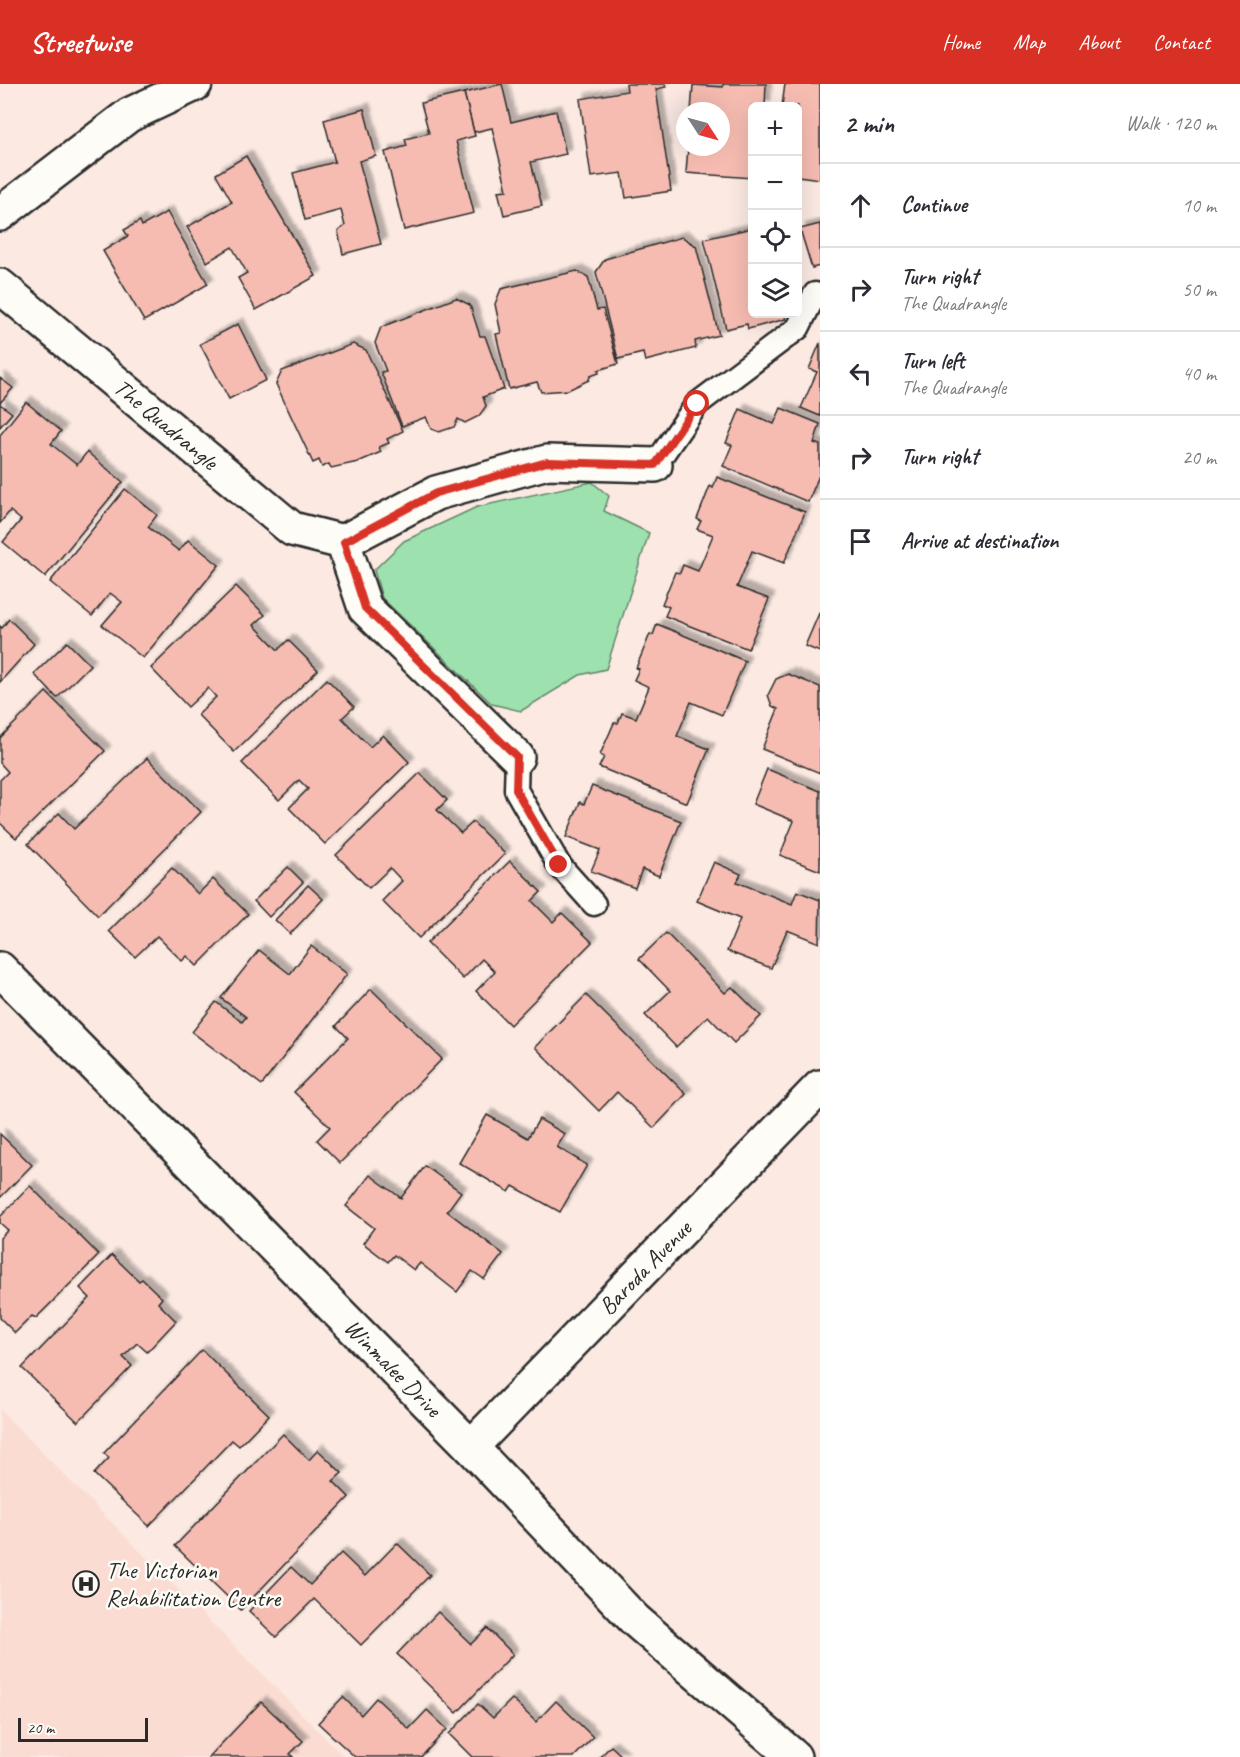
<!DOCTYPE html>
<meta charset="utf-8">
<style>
body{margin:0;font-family:Caveat,sans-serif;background:#f7f7f7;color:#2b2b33}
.controls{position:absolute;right:18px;top:18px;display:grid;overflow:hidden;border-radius:9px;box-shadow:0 6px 24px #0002}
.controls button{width:54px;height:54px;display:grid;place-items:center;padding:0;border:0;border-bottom:2px solid #e1e1e2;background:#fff;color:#2b2b33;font:30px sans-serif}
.compass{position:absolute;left:676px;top:18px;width:54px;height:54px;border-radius:50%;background:#fff;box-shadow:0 6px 24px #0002;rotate:126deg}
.scale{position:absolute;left:18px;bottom:15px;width:130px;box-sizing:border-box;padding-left:6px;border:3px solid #2b2b2b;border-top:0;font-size:16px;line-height:21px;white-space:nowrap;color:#2b2b2b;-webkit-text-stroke:4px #fdfcf7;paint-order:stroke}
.stop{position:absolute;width:18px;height:18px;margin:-14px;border:4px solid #d93025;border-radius:50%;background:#fff}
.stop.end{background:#d93025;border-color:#fff;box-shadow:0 2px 6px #0008}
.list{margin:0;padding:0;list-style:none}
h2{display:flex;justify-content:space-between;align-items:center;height:78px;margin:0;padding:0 24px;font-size:26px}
h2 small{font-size:20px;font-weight:400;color:#7c7c81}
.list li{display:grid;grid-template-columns:39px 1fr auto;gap:18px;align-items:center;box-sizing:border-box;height:84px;padding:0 24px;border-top:2px solid #e1e1e2}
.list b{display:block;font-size:22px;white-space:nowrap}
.list p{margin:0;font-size:20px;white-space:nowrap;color:#7c7c81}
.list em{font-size:20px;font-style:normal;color:#7c7c81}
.icon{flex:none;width:33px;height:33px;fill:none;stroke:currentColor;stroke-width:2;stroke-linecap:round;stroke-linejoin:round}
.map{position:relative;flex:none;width:820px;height:1673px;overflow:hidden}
header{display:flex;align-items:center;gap:36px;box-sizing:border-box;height:84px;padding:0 30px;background:#d93025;color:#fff}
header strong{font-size:28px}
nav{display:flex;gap:33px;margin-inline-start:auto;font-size:21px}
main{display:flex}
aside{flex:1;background:#fff}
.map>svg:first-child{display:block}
.built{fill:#fadcd3}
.green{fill:#9de2ae;stroke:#64866c;stroke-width:1.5}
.building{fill:#f6bcb1;stroke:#2b2b2b;stroke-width:1.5;filter:url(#shadow)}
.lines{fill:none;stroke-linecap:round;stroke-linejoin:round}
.lane-casing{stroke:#2b2b2b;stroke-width:27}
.street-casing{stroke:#2b2b2b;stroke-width:38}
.lane{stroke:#fdfcf7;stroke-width:22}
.street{stroke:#fdfcf7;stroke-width:33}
.route{stroke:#d93025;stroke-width:8}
.labels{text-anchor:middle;stroke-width:5;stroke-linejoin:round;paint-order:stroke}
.street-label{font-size:24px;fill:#2b2b2b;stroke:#fdfcf7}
.poi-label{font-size:24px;fill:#2b2b2b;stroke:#fdfcf7;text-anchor:start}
</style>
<header>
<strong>Streetwise</strong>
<nav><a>Home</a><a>Map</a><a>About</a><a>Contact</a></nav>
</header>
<main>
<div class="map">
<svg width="820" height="1673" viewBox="0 0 820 1673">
<defs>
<filter id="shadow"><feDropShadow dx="5.5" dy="-5.5" stdDeviation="1.5" flood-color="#0004"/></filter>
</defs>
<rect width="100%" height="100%" fill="#fbe9e2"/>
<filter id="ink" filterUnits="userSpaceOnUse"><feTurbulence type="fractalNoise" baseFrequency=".0167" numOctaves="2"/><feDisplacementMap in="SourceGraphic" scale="12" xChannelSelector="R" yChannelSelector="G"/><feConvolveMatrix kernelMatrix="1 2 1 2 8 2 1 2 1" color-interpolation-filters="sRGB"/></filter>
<g filter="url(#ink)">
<path class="built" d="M0,1326L344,1673H0Z"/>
<path class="green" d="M592,398L609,412L604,427L649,449L606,585L580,591L521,627L492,620L382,514L374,486L404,457L477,423Z"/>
<g class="building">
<path d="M502,0L511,38L556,27L566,70L531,78L542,122L504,131L498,107L507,106L492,44L474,48L464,9Z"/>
<path d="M626,0H665L666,3L656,5L671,107L626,114L622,89L591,93L580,15L627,7Z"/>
<path d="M723,0H766L765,22H752V94L686,89L688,63H721V27H691L693,1L723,3Z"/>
<path d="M785,0H820V95L798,92V22H782Z"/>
<path d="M464,9L475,52L456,57L474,129L404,146L385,68L407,62L405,55L429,49L421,19Z"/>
<path d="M364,25L376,72L359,77L381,160L343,170L338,147L345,142L341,126L305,136L293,89L335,78L324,36Z"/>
<path d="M246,72L316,192L256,226L238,194L247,189L232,163L207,178L187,143L232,118L216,90Z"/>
<path d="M167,128L208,200L144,237L103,167L128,152L124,146L140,137L142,142Z"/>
<path d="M820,140V182L812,184L800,145Z"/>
<path d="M752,144V230H784L786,235L748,245L747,240L726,245L704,155Z"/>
<path d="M682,153L696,162L719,251L695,257L696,264L645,277L643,269L618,275L596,188L605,175Z"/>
<path d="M577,187L588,193L597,226L603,225L618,280L598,286L599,289L590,292L589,296L568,306L541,308L537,298L509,305L496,250L501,249L495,220L501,205Z"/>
<path d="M456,214L470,221L480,252H485L504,305L483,313L486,322L479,332L465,339L458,335L454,343L439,348L431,345L426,333L402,342L381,288L386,287L375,259L381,243Z"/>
<path d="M238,240L266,296L229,315L200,260Z"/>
<path d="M820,259V332L801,324L817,288L809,285Z"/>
<path d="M353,260L366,266L403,347L387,355L389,359L379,363L381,368L358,378L331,384L329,380L322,383L319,376L313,379L276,300L282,287Z"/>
<path d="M0,294L13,304L0,319Z"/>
<path d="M26,318L61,347L51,360L77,381L87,368L123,398L45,493L3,458L21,436L10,427L0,439V351Z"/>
<path d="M0,320L12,329L0,343Z"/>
<path d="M781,324L820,340L814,359L820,361V389L808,418L723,382L732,361L726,359L740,325L774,340Z"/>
<path d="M717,393L805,428L784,479L752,467L737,503L769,515L748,565L665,532L669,523L662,520L675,488L680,489L683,481L698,487L713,451L697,445L701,437L697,435L710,402L713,404Z"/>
<path d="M125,405L157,431L148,443L179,467L188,456L219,481L143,574L102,541L122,518L110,509L92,532L50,498Z"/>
<path d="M236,502L265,531L254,541L278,566L288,556L318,586L234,668L198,631L216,613L208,604L188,623L151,584Z"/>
<path d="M820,527V568L805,562Z"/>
<path d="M9,535L34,560L0,598V542L2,544Z"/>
<path d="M657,540L745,577L722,631L691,618L677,652L709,665L687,719L599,683L604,673L600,671L614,639H618L622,629L636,634L649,603L634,596L639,585L636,584L650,550L653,551Z"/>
<path d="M67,558L90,581L57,614L34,590Z"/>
<path d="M788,590L820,603V689L762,665L778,625L772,622L768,611L776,595Z"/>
<path d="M327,595L354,623L342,634L370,663L383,651L409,678L325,760L289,724L308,705L299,696L279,716L242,679Z"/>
<path d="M46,608L105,667L16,754L0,739V696L8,688L0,679V654Z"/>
<path d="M147,674L201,728L98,832L28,760L59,729L74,745Z"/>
<path d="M767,685L820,707V787L780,771L794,737L753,720Z"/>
<path d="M420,689L447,716L437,726L461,749L473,738L505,770L419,854L382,817L402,797L390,784L369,804L336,771Z"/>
<path d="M592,702L681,737L659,792L642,785L635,804L591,787L600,766L566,753L580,718L584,720Z"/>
<path d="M510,777L541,808L532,817L553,838L562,829L592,858L510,941L476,907L495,888L482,875L463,895L427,859Z"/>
<path d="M714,778L741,790L737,798L792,820L797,807L820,816L819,859L787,846L771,884L727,867L740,835L697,817Z"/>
<path d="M288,783L303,798L269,833L254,817Z"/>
<path d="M172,784L198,810L213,795L248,830L197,882L187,872L182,877L157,852L135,873L109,847Z"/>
<path d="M308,801L323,815L290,850L275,836Z"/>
<path d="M666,849L725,909L732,903L761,932L734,959L708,932L676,963L645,931L670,907L639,875Z"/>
<path d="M311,862L347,890L262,1001L192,948L216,918L242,938L246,933L221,914L259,866L290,890Z"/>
<path d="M371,905L442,975L340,1079L317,1056L330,1043L294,1008L348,954L336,942Z"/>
<path d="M586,911L686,1010L654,1044L617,1008L599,1027L535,963Z"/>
<path d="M487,1031L528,1054L539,1035L565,1050L557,1063L587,1081L560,1128L513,1102L509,1108L459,1079Z"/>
<path d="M0,1050L32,1081L0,1114Z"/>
<path d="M425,1082L461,1108L447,1127L503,1170L484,1195L472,1187L457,1208L420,1179L414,1186L394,1171L388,1178L363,1159L374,1144L346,1122L370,1091L401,1114Z"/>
<path d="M30,1102L99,1171L36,1234L32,1232L15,1249L0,1234V1154L8,1146L0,1139V1133Z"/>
<path d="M112,1171L139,1197L142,1195L162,1214L158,1219L176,1237L147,1268L137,1259L123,1273L132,1282L78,1338L22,1284L90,1214L80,1204Z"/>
<path d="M202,1266L269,1331L239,1362L232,1356L149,1442L94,1390L109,1374L104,1369Z"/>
<path d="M283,1350L309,1376L318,1366L342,1389L333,1397L349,1413L241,1526L175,1462Z"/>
<path d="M397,1459L430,1491L361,1561L314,1515L276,1553L249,1527L291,1483L310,1501L341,1469L365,1492Z"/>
<path d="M438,1528L471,1560L487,1544L513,1570L457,1629L397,1570Z"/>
<path d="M343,1613L361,1631L376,1614L409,1645L427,1626L447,1645L421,1673H355L318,1639Z"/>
<path d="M512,1615L536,1638L556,1617L593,1653L574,1673H472L449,1650L478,1620L493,1634Z"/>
<path d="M261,1618L303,1657L290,1670L293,1673H209Z"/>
<path d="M611,1662L623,1673H600Z"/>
</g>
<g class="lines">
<g class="lane-casing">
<g id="lane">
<path d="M655,381L697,320L798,244L815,210"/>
<path d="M517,673L516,706L559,781L594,820"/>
</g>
</g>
<g class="street-casing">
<g id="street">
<path d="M0,130L129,31L195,0"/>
<path id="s1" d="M0,202L292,445L343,458L365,524L517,673"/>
<path d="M343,458L436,409L547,378L655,381"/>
<path id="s2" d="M0,885L471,1363L635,1536L794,1673"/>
<path id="s3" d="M471,1363L820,1003"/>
</g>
</g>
<use href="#lane" class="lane"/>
<use href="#street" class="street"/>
</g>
</g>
<g class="lines" filter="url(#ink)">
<path class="route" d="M559,781L516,706L517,673L365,524L344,458L436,409L547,378L655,381L697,320"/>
</g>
<defs>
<g id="hospital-ring" transform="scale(1.35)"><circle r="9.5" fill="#fdfcf7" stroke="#2b2b2b" stroke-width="1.5"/><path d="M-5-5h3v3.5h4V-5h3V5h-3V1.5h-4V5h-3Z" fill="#2b2b2b"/></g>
</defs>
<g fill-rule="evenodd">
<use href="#hospital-ring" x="86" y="1500"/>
</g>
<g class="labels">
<g class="street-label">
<text dy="8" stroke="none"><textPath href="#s1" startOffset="216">The Quadrangle</textPath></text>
<text dy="8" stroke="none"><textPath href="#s3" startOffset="250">Baroda Avenue</textPath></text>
<text dy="8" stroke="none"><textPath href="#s2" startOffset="560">Winmalee Drive</textPath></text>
</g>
<g class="poi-label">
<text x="106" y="1494">The Victorian<tspan x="106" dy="28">Rehabilitation Centre</tspan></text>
</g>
</g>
</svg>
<div class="controls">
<button>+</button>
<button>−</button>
<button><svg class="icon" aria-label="locate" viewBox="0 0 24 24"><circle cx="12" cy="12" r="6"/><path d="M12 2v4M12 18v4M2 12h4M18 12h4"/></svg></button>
<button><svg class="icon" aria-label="layers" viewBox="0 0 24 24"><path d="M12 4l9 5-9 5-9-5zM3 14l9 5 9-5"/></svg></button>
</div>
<svg class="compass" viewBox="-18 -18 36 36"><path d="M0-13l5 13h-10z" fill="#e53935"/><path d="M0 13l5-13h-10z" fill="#7c7c81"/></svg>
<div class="scale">20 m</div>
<div class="stop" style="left:697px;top:320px"></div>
<div class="stop end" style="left:559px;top:781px"></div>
</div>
<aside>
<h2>2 min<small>Walk · 120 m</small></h2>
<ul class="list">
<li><svg class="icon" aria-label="ahead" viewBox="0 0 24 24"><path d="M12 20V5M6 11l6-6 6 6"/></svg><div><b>Continue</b></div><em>10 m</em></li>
<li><svg class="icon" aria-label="right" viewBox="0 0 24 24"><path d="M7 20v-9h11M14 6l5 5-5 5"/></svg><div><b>Turn right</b><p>The Quadrangle</p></div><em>50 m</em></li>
<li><svg class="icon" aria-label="left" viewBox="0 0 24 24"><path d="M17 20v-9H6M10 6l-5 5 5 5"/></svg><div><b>Turn left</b><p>The Quadrangle</p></div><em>40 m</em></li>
<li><svg class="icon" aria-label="right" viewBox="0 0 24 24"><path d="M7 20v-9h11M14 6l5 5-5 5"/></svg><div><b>Turn right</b></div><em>20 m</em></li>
<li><svg class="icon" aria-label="arrive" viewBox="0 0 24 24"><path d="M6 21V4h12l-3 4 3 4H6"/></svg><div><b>Arrive at destination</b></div></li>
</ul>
</aside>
</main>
